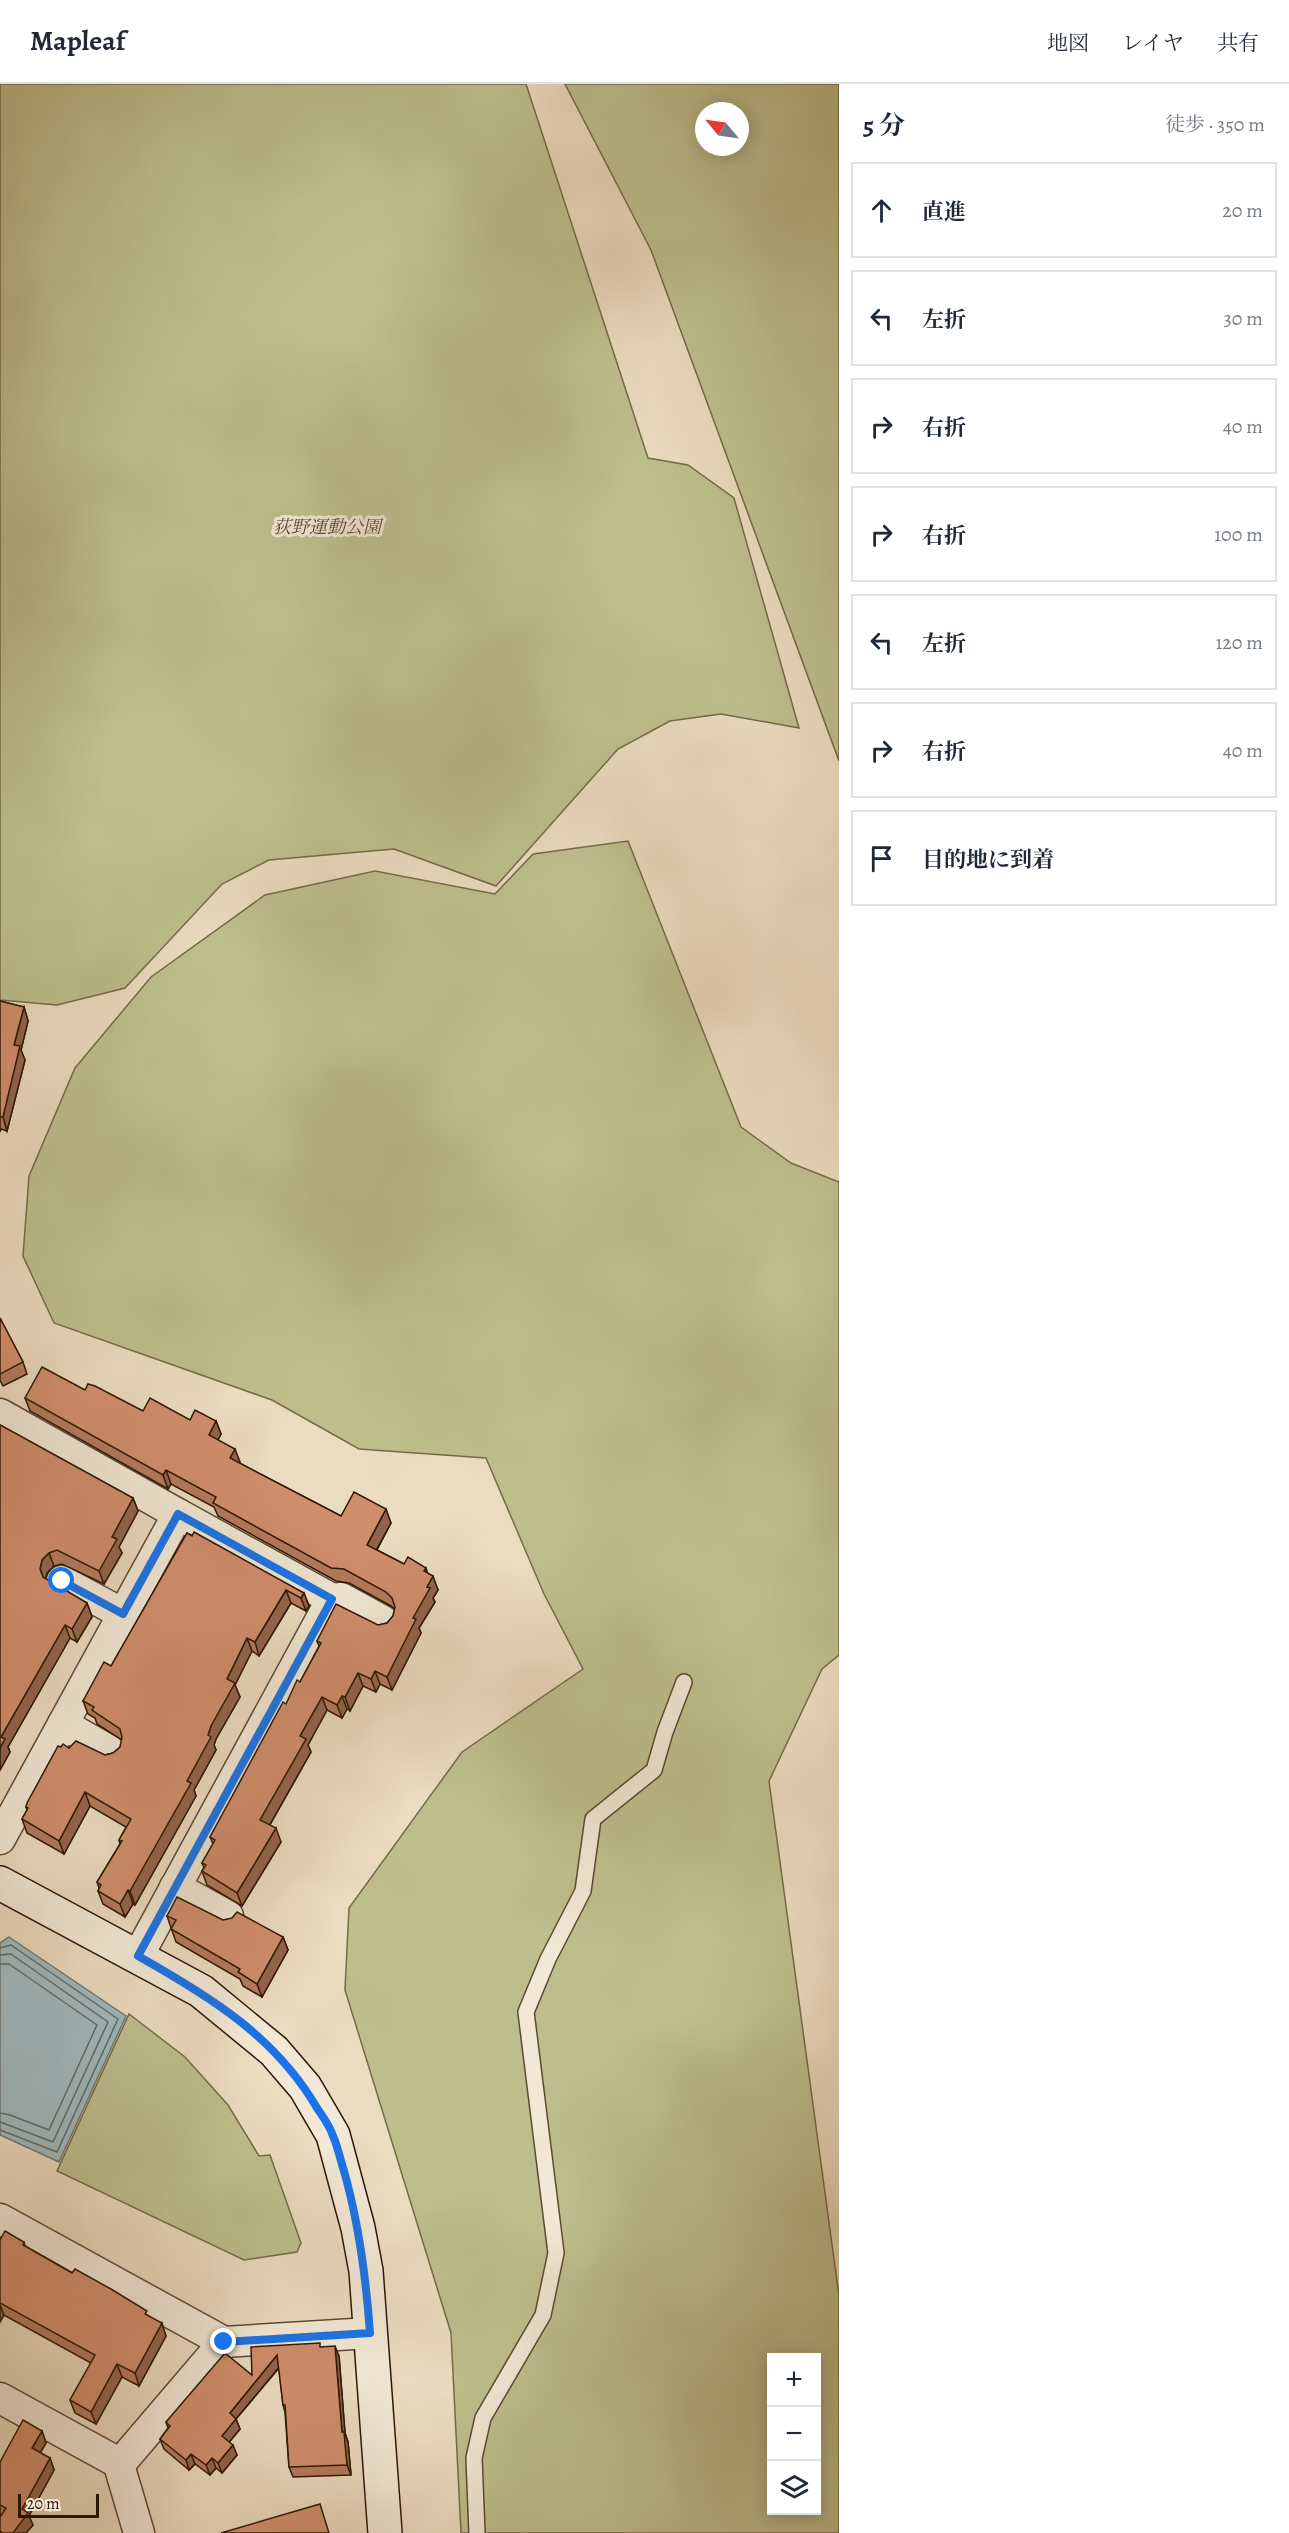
<!DOCTYPE html>
<html lang="ja">
<meta charset="utf-8">
<style>
body{margin:0;font-family:Alegreya,"Noto Serif JP",serif;background:#f2f2f3;color:#1f2937}
.controls{position:absolute;right:18px;bottom:18px;display:grid;overflow:hidden;border-radius:0px;box-shadow:0 3px 15px #0003}
.controls button{width:54px;height:54px;display:grid;place-items:center;padding:0;border:0;border-bottom:2px solid #e0e1e3;background:#fff;color:#1f2937;font:30px sans-serif}
.compass{position:absolute;left:695px;top:18px;width:54px;height:54px;border-radius:50%;background:#fff;box-shadow:0 3px 15px #0003;rotate:299deg}
.scale{position:absolute;left:18px;bottom:15px;width:81px;box-sizing:border-box;padding-left:6px;border:3px solid #2c1705;border-top:0;font-size:16px;line-height:21px;white-space:nowrap;color:#2c1705;-webkit-text-stroke:4px #f2e8d5;paint-order:stroke}
.stop{position:absolute;width:18px;height:18px;margin:-14px;border:4px solid #1a73e8;border-radius:50%;background:#fff}
.stop.end{background:#1a73e8;border-color:#fff;box-shadow:0 2px 6px #0008}
.list{margin:0;padding:0;list-style:none}
h2{display:flex;justify-content:space-between;align-items:center;height:78px;margin:0;padding:0 24px;font-size:26px}
h2 small{font-size:20px;font-weight:400;color:#747a83}
.list li{display:grid;grid-template-columns:39px 1fr auto;gap:18px;align-items:center;box-sizing:border-box;height:96px;margin:0 12px 12px;padding:0 12px;border:2px solid #e0e1e3;border-radius:0px}
.list b{display:block;font-size:22px;white-space:nowrap}
.list em{font-size:20px;font-style:normal;color:#747a83}
.icon{flex:none;width:33px;height:33px;fill:none;stroke:currentColor;stroke-width:2;stroke-linecap:round;stroke-linejoin:round}
.map{position:relative;flex:none;width:839px;height:2449px;overflow:hidden}
header{display:flex;align-items:center;gap:36px;box-sizing:border-box;height:84px;padding:0 30px;background:#fff;border-bottom:2px solid #e0e1e3}
header strong{font-size:28px}
nav{display:flex;gap:33px;margin-inline-start:auto;font-size:21px}
main{display:flex}
aside{flex:1;background:#fff}
.map>svg:first-child{display:block}
.green{fill:#bebe8d;stroke:#756a49;stroke-width:1.5;fill-rule:evenodd}
.water{fill:#9eb8bd;stroke:#707873;stroke-width:1.5}
.lines{fill:none;stroke-linecap:round;stroke-linejoin:round}
.shore{stroke:#656861;stroke-width:1.5}
.lane-casing{stroke:#5c4834;stroke-width:18}
.street-casing{stroke:#5c4834;stroke-width:33}
.secondary-casing{stroke:#2c1705;stroke-width:36}
.lane{stroke:#f2e8d5;stroke-width:15}
.street{stroke:#f2e8d5;stroke-width:30}
.secondary{stroke:#f2e8d5;stroke-width:33}
.wall{fill:#b3795c;stroke:#2c1705;stroke-width:1.5}
.shaded-wall{fill:#92634b;stroke:#2c1705;stroke-width:1.5}
.building{fill:#d08d6b;stroke:#2c1705;stroke-width:1.5}
.route{stroke:#1a73e8;stroke-width:8}
.labels{text-anchor:middle;stroke-width:6;stroke-linejoin:round;paint-order:stroke}
.park-label{font-size:18px;font-style:italic;fill:#58492e;stroke:#f2e8d5}
</style>
<header>
<strong>Mapleaf</strong>
<nav><a>地図</a><a>レイヤ</a><a>共有</a></nav>
</header>
<main>
<div class="map">
<svg width="839" height="2449" viewBox="0 0 839 2449">
<rect width="100%" height="100%" fill="#ebdbbf"/>
<filter id="stains"><feTurbulence type="fractalNoise" baseFrequency=".00333" numOctaves="4"/><feColorMatrix values="0 0 0 0 .2 0 0 0 0 .09 0 0 0 0 .02 0 0 0 .5 -.17"/></filter>
<radialGradient id="worn" r=".72"><stop offset=".6" stop-color="#630" stop-opacity="0"/><stop offset="1" stop-color="#630" stop-opacity=".3"/></radialGradient>
<g class="green">
<path d="M0,0H526L648,374L688,381L734,414L799,644L721,630L670,637L618,665L496,802L394,765L269,776L222,800L125,904L57,921L0,916Z"/>
<path d="M565,0H839V677L651,166ZM704,27H740V63H704Z"/>
<path d="M628,757L741,1043L791,1079L839,1098V1571L822,1585L769,1697L839,2212V2449H461L451,2249L345,1906L349,1824L462,1668L583,1585L544,1510L486,1374L359,1365L272,1316L54,1239L23,1172L29,1092L75,984L151,893L265,811L375,787L495,810L533,770ZM772,2274H816V2426H772Z"/>
<path d="M129,1930L185,1973L228,2021L259,2072L270,2071L301,2159L297,2168L244,2176L57,2087Z"/>
</g>
<path class="water" d="M9,1853L126,1932L59,2078L0,2051V1859Z"/>
<g class="lines">
<g class="shore">
<path d="M0,1864L11,1861L118,1935L57,2068L0,2046"/>
<path d="M0,1871L11,1870L108,1938L53,2058L0,2038"/>
<path d="M0,1880H9L97,1941L49,2046L10,2031L0,2029"/>
</g>
<g class="lane-casing">
<path id="lane" d="M477,2449L474,2374L483,2334L543,2231L556,2169L526,1928L548,1875L583,1807L593,1735L654,1686L665,1648L684,1598"/>
</g>
<g class="street-casing">
<g id="street">
<path d="M0,1330L178,1430L0,1755"/>
<path d="M62,1497L123,1530"/>
<path d="M332,1515L341,1514L383,1537"/>
<path d="M63,1640L110,1667"/>
<path d="M175,1803L228,1832"/>
<path d="M138,1872L332,1515L178,1430"/>
<path d="M0,2135L224,2258L370,2249"/>
<path d="M0,2314L115,2377L119,2381L139,2449"/>
<path d="M119,2381L224,2258"/>
</g>
</g>
<g class="secondary-casing">
<path id="secondary" d="M0,1799L201,1907L274,1967L305,2003L333,2051L358,2144L366,2187L385,2449"/>
</g>
<use href="#lane" class="lane"/>
<use href="#street" class="street"/>
<use href="#secondary" class="secondary"/>
</g>
<g class="wall">
<path d="M0,917L24,923L28,937L21,966L25,976L7,1047L1,1045L0,1048Z"/>
<path d="M0,1234L23,1278L27,1290L3,1302L0,1296Z"/>
<path d="M85,1306L143,1327L190,1336L216,1337L221,1350L218,1356L240,1378L239,1379L341,1432L391,1439L377,1466L404,1480L427,1489L438,1506L433,1514L435,1518L419,1544L421,1549L392,1606L380,1600L376,1608L363,1602L350,1627L347,1625L342,1634L327,1626L308,1661L311,1668L270,1741L281,1758L242,1822L207,1801L202,1787L204,1784L202,1779L213,1760L210,1753L286,1620L300,1598L319,1562L317,1557L387,1539L393,1532L395,1525L391,1522L349,1499L336,1497L218,1432L214,1423L171,1400L168,1405L30,1327L25,1314Z"/>
<path d="M0,1341L133,1414L138,1427L119,1463L122,1469L104,1500L62,1480L54,1482L47,1489L46,1495L87,1519L92,1533L77,1558L70,1554L8,1663L10,1668L0,1686Z"/>
<path d="M187,1449L304,1509L309,1522L306,1527L291,1519L259,1572L252,1567L235,1601L240,1613L216,1655L214,1661L216,1666L194,1706L196,1712L135,1821L133,1820L125,1833L103,1820L98,1807L99,1804L97,1798L120,1760L119,1756L126,1743L90,1722L64,1770L27,1749L22,1735L27,1726L26,1723L61,1663L69,1664L105,1671L113,1669L120,1663L122,1656L97,1640L95,1634L88,1630L83,1617L111,1582Z"/>
<path d="M167,1832L223,1836L283,1853L288,1866L262,1913L243,1902L240,1895L176,1858Z"/>
<path d="M0,2156L24,2158L25,2162L149,2232L166,2252L139,2302L122,2293L96,2340L75,2329L70,2316L91,2279L4,2231L0,2238Z"/>
<path d="M321,2263L339,2272L345,2349L348,2358L351,2391L293,2393L289,2383L285,2328L283,2321L279,2284L236,2335L240,2345L229,2358L237,2371L222,2389L216,2384L210,2391L195,2380L189,2386L164,2365L160,2355L168,2344L166,2338L252,2291Z"/>
<path d="M42,2347L46,2359L40,2369L50,2374L54,2386L29,2432L33,2441L26,2449H0V2433L1,2431L0,2430V2378Z"/>
</g>
<g class="shaded-wall">
<path d="M24,923L28,937L21,966L25,976L7,1047L3,1033L14,961Z"/>
<path d="M216,1337L221,1350L214,1364L209,1351Z"/>
<path d="M235,1365L240,1378L234,1387L230,1374Z"/>
<path d="M166,1386L171,1400L168,1405L163,1391Z"/>
<path d="M133,1414L138,1427L119,1463L122,1469L104,1500L99,1487L112,1453Z"/>
<path d="M386,1425L391,1439L372,1474L367,1461Z"/>
<path d="M49,1469L54,1482L47,1489L45,1498L40,1485L42,1476Z"/>
<path d="M426,1484L430,1497L433,1492L438,1506L433,1514L435,1518L419,1544L421,1549L392,1606L387,1593L413,1534L424,1487Z"/>
<path d="M286,1506L291,1519L259,1572L255,1558Z"/>
<path d="M304,1509L309,1522L306,1527L301,1514Z"/>
<path d="M87,1519L92,1533L77,1558L72,1545Z"/>
<path d="M65,1541L70,1554L8,1663L10,1668L0,1686V1664L1,1653Z"/>
<path d="M247,1554L252,1567L235,1601L240,1613L216,1655L214,1661L216,1666L194,1706L196,1712L135,1821L130,1807L187,1697L208,1651L227,1595Z"/>
<path d="M375,1587L380,1600L376,1608L371,1595Z"/>
<path d="M358,1589L363,1602L350,1627L345,1613Z"/>
<path d="M342,1612L347,1625L342,1634L337,1621Z"/>
<path d="M322,1613L327,1626L308,1661L311,1668L265,1749L260,1736L300,1652Z"/>
<path d="M85,1708L90,1722L64,1770L59,1757Z"/>
<path d="M276,1744L281,1758L242,1822L237,1809Z"/>
<path d="M128,1806L133,1820L125,1833L120,1820Z"/>
<path d="M283,1853L288,1866L262,1913L257,1900Z"/>
<path d="M0,2221L4,2231L0,2238Z"/>
<path d="M162,2239L166,2252L139,2302L135,2289Z"/>
<path d="M335,2262L339,2272L345,2349L348,2358L351,2391L347,2381L342,2348Z"/>
<path d="M277,2271L281,2281L236,2335L240,2345L226,2362L222,2352L230,2329Z"/>
<path d="M117,2280L122,2293L96,2340L91,2328Z"/>
<path d="M42,2347L46,2359L36,2376L32,2364Z"/>
<path d="M233,2361L237,2371L222,2389L218,2379Z"/>
<path d="M191,2370L195,2380L189,2386L186,2376Z"/>
<path d="M50,2374L54,2386L29,2432L33,2441L26,2449H13L22,2425Z"/>
<path d="M212,2374L216,2384L210,2391L206,2381Z"/>
</g>
<g class="building">
<path d="M0,917L24,923L14,961L20,962L3,1033H0Z"/>
<path d="M0,1234L23,1278L0,1290Z"/>
<path d="M42,1283L85,1306L88,1300L95,1302L143,1327L150,1314L190,1336L195,1326L216,1337L209,1351L235,1365L230,1374L341,1432L354,1408L386,1425L367,1461L404,1480L408,1473L426,1484L424,1487L433,1492L427,1503L430,1504L413,1534L416,1535L387,1593L375,1587L371,1595L358,1589L345,1613L342,1612L337,1621L322,1613L300,1652L306,1655L260,1736L276,1744L237,1809L202,1787L206,1781L202,1779L215,1756L210,1753L283,1618L286,1620L297,1596L300,1598L321,1559L317,1557L336,1520L378,1541L387,1539L393,1532L395,1523L392,1514L386,1508L344,1485L331,1484L213,1419L216,1413L166,1386L163,1391L25,1314Z"/>
<path d="M0,1341L133,1414L112,1453L117,1455L99,1487L57,1466L49,1469L42,1476L40,1485L43,1493L87,1519L72,1545L65,1541L1,1653L5,1655L0,1664Z"/>
<path d="M194,1448L304,1509L301,1514L286,1506L255,1558L247,1554L227,1595L235,1599L211,1642L208,1651L211,1653L187,1697L191,1699L130,1807L128,1806L120,1820L98,1807L101,1801L97,1798L122,1757L119,1756L131,1735L85,1708L59,1757L22,1735L28,1724L26,1723L27,1719L58,1662L61,1663L63,1660L69,1664L76,1657L105,1671L113,1669L120,1663L122,1653L120,1645L92,1626L94,1623L83,1617L104,1578L111,1582L187,1449L192,1452Z"/>
<path d="M177,1813L223,1836L232,1834L237,1828L283,1853L257,1900L238,1888L240,1885L171,1845L176,1836L167,1832Z"/>
<path d="M5,2147L24,2158L23,2161L72,2189L75,2185L111,2205L147,2227L145,2230L162,2239L135,2289L117,2280L91,2328L70,2316L95,2271L0,2219V2156Z"/>
<path d="M320,2259V2263L335,2262L342,2348H344L347,2381L289,2383L285,2321H283L277,2271L230,2329L236,2335L222,2352L233,2361L218,2379L212,2374L206,2381L191,2370L186,2376L160,2355L170,2342L166,2338L225,2269L252,2291L251,2263Z"/>
<path d="M23,2336L42,2347L32,2364L50,2374L22,2425L28,2429L13,2449H3L0,2447V2433L6,2424L0,2421V2378Z"/>
<path d="M320,2420L329,2449H221Z"/>
</g>
<g class="lines">
<path class="route" d="M62,1497L123,1530L178,1430L332,1515L138,1872C209,1912 275,1952 317,2024C323,2033 330,2042 333,2052C338,2063 340,2075 344,2087C359,2140 366,2193 370,2249L224,2258"/>
</g>
<g class="labels">
<g class="park-label">
<text x="327" y="449">荻野運動公園</text>
</g>
</g>
<rect width="100%" height="100%" filter="url(#stains)"/>
<rect width="100%" height="100%" fill="url(#worn)"/>
</svg>
<div class="controls">
<button>+</button>
<button>−</button>
<button><svg class="icon" aria-label="layers" viewBox="0 0 24 24"><path d="M12 4l9 5-9 5-9-5zM3 14l9 5 9-5"/></svg></button>
</div>
<svg class="compass" viewBox="-18 -18 36 36"><path d="M0-13l5 13h-10z" fill="#e53935"/><path d="M0 13l5-13h-10z" fill="#747a83"/></svg>
<div class="scale">20 m</div>
<div class="stop" style="left:62px;top:1497px"></div>
<div class="stop end" style="left:224px;top:2258px"></div>
</div>
<aside>
<h2>5 分<small>徒歩 · 350 m</small></h2>
<ul class="list">
<li><svg class="icon" aria-label="ahead" viewBox="0 0 24 24"><path d="M12 20V5M6 11l6-6 6 6"/></svg><div><b>直進</b></div><em>20 m</em></li>
<li><svg class="icon" aria-label="left" viewBox="0 0 24 24"><path d="M17 20v-9H6M10 6l-5 5 5 5"/></svg><div><b>左折</b></div><em>30 m</em></li>
<li><svg class="icon" aria-label="right" viewBox="0 0 24 24"><path d="M7 20v-9h11M14 6l5 5-5 5"/></svg><div><b>右折</b></div><em>40 m</em></li>
<li><svg class="icon" aria-label="right" viewBox="0 0 24 24"><path d="M7 20v-9h11M14 6l5 5-5 5"/></svg><div><b>右折</b></div><em>100 m</em></li>
<li><svg class="icon" aria-label="left" viewBox="0 0 24 24"><path d="M17 20v-9H6M10 6l-5 5 5 5"/></svg><div><b>左折</b></div><em>120 m</em></li>
<li><svg class="icon" aria-label="right" viewBox="0 0 24 24"><path d="M7 20v-9h11M14 6l5 5-5 5"/></svg><div><b>右折</b></div><em>40 m</em></li>
<li><svg class="icon" aria-label="arrive" viewBox="0 0 24 24"><path d="M6 21V4h12l-3 4 3 4H6"/></svg><div><b>目的地に到着</b></div></li>
</ul>
</aside>
</main>
